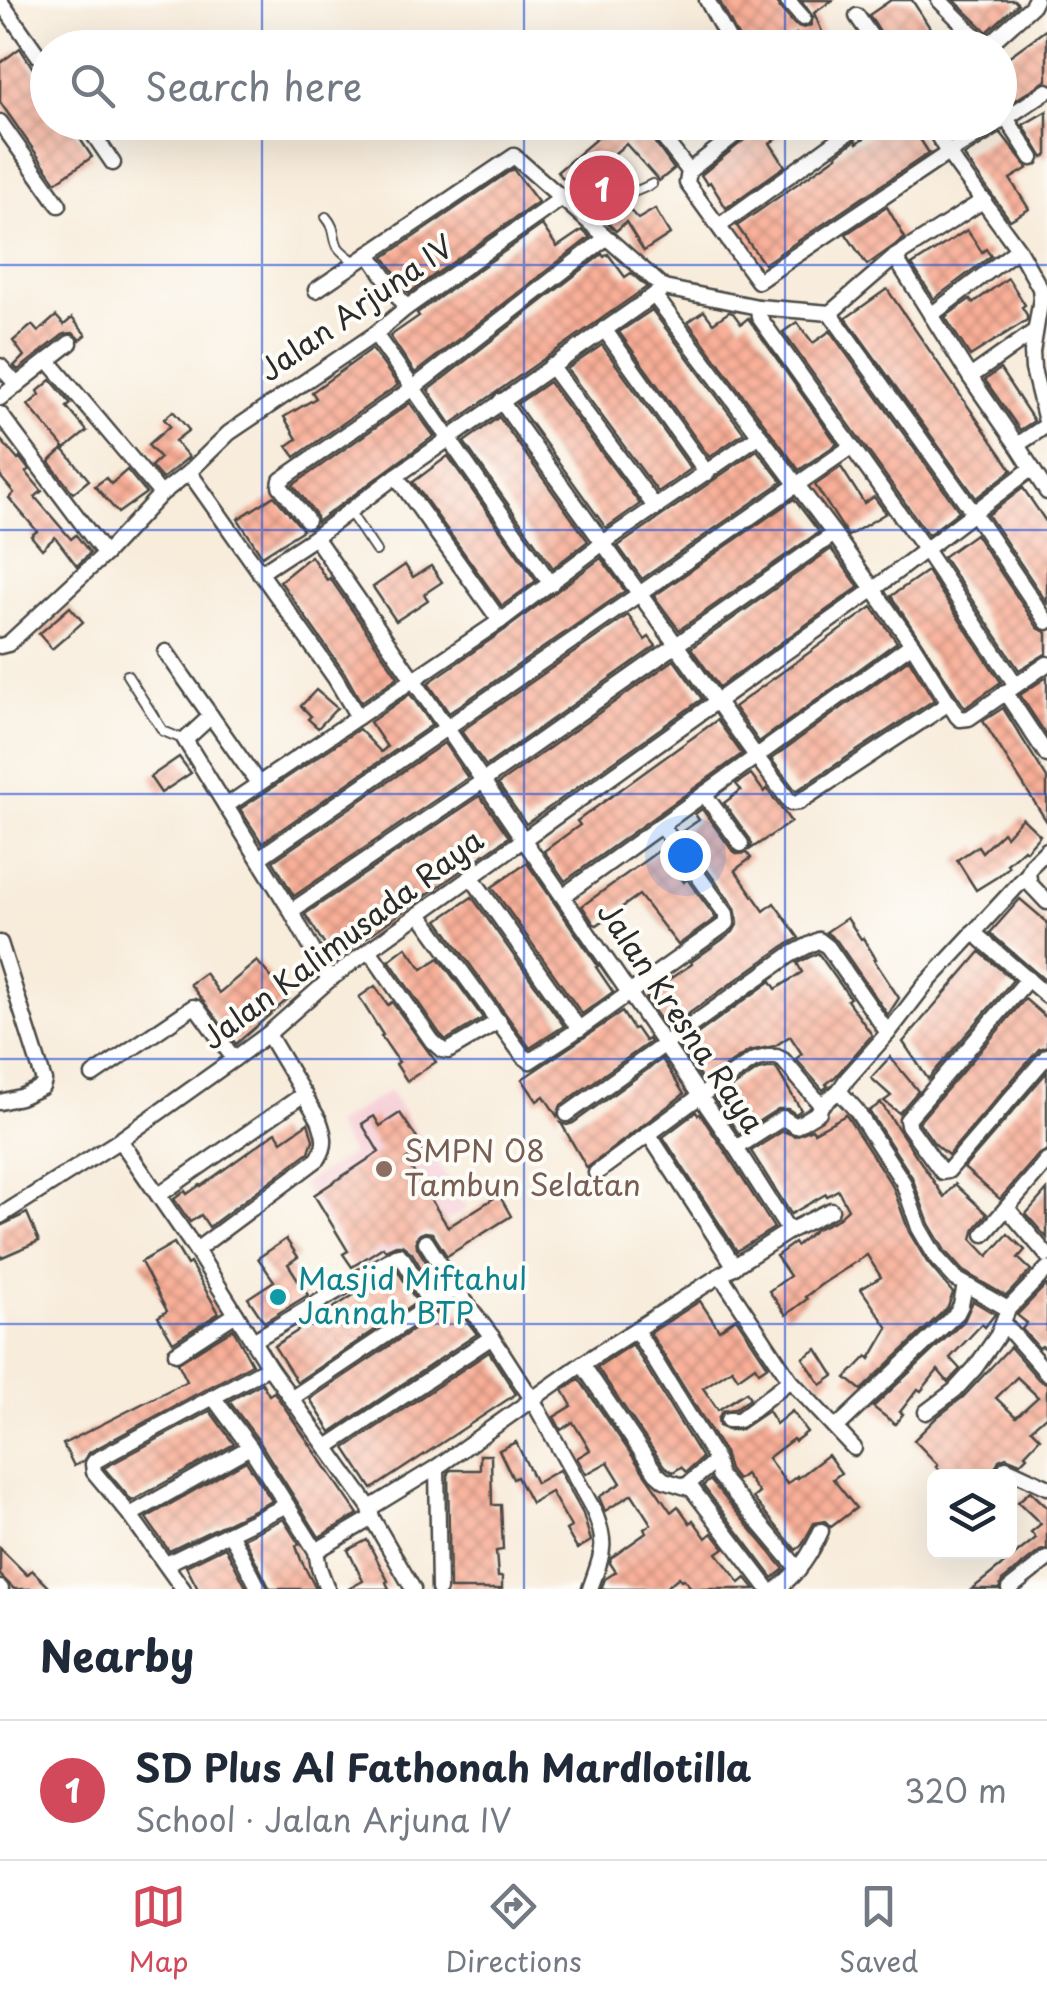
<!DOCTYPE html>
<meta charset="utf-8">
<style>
body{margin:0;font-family:"Playpen Sans",sans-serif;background:#f6f6f7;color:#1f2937}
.controls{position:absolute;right:30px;bottom:30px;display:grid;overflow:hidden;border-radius:15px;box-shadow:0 10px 40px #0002}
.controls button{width:90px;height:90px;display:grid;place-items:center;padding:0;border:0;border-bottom:2px solid #e0e1e3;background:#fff;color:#1f2937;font:50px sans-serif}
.you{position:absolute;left:685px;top:855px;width:35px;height:35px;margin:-25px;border:8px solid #fff;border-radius:50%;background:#1a73e8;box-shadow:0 0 0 15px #1a73e833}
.badge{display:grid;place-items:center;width:65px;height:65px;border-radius:50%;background:#d1495b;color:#fff;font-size:32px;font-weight:700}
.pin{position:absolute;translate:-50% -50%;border:5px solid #fff;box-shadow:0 2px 10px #0006}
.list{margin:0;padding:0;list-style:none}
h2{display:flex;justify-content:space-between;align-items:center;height:130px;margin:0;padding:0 40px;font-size:42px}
h2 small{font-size:32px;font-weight:400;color:#747a83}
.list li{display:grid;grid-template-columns:65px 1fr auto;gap:30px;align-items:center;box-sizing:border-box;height:140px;padding:0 40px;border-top:2px solid #e0e1e3}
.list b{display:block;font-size:38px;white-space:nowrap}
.list p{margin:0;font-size:32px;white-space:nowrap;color:#747a83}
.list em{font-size:32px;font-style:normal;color:#747a83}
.icon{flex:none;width:55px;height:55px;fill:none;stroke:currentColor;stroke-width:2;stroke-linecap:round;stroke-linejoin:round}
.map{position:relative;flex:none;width:1047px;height:1589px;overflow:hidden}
.search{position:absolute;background:#fff;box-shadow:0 10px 40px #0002;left:30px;right:30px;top:30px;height:110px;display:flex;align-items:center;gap:25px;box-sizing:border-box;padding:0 35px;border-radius:55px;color:#747a83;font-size:38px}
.sheet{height:270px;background:#fff}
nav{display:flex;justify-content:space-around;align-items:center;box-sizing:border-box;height:140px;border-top:2px solid #e0e1e3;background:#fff;font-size:28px;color:#747a83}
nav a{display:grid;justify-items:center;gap:5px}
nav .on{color:#d1495b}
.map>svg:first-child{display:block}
.built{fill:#f6cfd8}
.building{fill:url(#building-cross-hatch);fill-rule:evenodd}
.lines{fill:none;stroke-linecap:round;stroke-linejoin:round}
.lane-casing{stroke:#4a4845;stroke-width:12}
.street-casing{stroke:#4a4845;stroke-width:19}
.lane{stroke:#fff;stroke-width:8}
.street{stroke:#fff;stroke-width:14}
.grid{fill:none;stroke:#1d4ed8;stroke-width:2.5;stroke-opacity:0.55}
.education-dot{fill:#8d6e63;stroke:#fdfcf7;stroke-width:4}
.culture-dot{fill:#0f9aa8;stroke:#fdfcf7;stroke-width:4}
.labels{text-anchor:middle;stroke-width:8;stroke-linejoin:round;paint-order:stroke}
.street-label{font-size:30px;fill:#2b2b2b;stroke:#fdfcf7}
.education-label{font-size:30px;fill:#785e54;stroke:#fdfcf7;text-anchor:start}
.culture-label{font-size:30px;fill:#0d838f;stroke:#fdfcf7;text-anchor:start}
</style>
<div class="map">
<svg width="1047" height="1589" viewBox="0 0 1047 1589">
<defs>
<pattern id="building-cross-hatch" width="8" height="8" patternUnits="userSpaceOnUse" patternTransform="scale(2.5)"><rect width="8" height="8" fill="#f9af98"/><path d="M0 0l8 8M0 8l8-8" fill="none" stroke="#ca8f7c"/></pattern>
</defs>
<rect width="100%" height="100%" fill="#fdfcf7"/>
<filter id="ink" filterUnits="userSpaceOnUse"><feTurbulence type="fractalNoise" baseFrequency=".01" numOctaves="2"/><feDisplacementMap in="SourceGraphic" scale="20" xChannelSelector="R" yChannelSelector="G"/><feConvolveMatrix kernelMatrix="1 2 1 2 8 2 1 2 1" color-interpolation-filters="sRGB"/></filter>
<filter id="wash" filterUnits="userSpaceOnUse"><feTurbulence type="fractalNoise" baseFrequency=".0048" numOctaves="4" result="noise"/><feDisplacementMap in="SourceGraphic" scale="40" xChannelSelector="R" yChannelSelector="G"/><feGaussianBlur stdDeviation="2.25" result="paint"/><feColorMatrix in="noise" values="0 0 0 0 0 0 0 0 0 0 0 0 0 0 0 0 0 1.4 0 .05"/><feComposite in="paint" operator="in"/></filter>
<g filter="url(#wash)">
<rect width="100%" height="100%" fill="#f8ecdb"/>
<path class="built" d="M389,1091L468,1209L359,1271L302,1184L352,1154L334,1125Z"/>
<g id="blocks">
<g class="building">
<path d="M719,0H777L779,7L795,25L804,28L811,25L813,17L801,0H833L814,13L829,48H801L796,34L777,48H744Z"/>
<path d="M891,0H912L943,48H890L869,15Z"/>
<path d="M954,0H1014L1018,4L987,32Z"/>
<path d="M1047,29V80L1000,110V50L1002,48L1008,57Z"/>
<path d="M20,48L48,92V122H69L92,157L56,182L0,102V63Z"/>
<path d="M1047,111V155L1043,158L1023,125Z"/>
<path d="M616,122H640L674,169L659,181L626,144L573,188L557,172Z"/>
<path d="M766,122H801L770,143L785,166L726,208L710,182L707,184L701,175Z"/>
<path d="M888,122H909L929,153L764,264L737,226L837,156L836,155L856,140L857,143Z"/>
<path d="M1001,133L1028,168L1010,179L1029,209L1010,220L964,156Z"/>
<path d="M513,169L538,202L409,293L384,257Z"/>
<path d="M613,202H622L638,219L655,209L670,234L644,251L626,222L616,231L601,217L615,204Z"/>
<path d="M887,207L905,238L867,265L846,234Z"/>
<path d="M542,225L557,247L582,230L590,237L415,373L390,336L419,316L417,313Z"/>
<path d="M967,230L982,252L986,249L991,256L934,299L912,265Z"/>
<path d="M602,254L604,257L608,254L625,277L631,273L647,287L451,424L428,390Z"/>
<path d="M1008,278L1025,305L1022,307L1027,315V320L970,356L945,317L970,299L973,303Z"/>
<path d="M887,289L1012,470L976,498L846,318Z"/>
<path d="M652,310L744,433L709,457L619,332Z"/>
<path d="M704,311L713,323L729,312L733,313L741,324L748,318L837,444L799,470L688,322Z"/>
<path d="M56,316L64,325L72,318L86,335L80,340L73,333L64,334L18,370L14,366L24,356L13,341L32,325L38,332Z"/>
<path d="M797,322L813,343L830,331L959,511L928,535L783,332Z"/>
<path d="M602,345L691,469L658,492L567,369Z"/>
<path d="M372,349L398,385L295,457L287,446L297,439L284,417L316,398L312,392Z"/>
<path d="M1000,369L1034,421L1020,430L985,380Z"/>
<path d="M51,380L71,404L67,407L87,431L65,449L28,405L40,395L38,391Z"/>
<path d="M549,382L640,504L606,528L517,404Z"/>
<path d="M410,403L434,436L317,522L315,513L293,485Z"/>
<path d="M173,411L189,430L175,441L189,457L162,479L151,466L160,458L148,445L170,426L164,419Z"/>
<path d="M499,417L588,541L553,568L464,442Z"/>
<path d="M0,439L18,460L20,458L29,470L26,472L42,491L35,497L71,539L76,535L90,553L77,566L55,537L42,549L31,536L37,531L9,498L14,493L0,476Z"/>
<path d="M63,449L89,480L73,493L49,462Z"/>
<path d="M757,450L782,482L642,579L618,546Z"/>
<path d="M448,456L536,581L502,606L413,482Z"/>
<path d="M841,467L864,503L874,497L886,513L848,536L815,485Z"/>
<path d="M127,470L146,493L118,513L95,486L106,478L111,484Z"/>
<path d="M1023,488L1047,523V603L988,515Z"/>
<path d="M274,496L303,530L262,556L238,519Z"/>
<path d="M794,499L819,532L679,630L654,596Z"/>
<path d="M975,534L1038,628L1047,633V653L1019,670L943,557Z"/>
<path d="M831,549L859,587L719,687L691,648Z"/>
<path d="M311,556L327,580L330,578L398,677L361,702L344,672L280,581Z"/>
<path d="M601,558L625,591L449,713L428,683L506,629Z"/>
<path d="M405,565L413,577L431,566L442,582L424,594L428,600L396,621L373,587Z"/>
<path d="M927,571L1001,682L965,708L891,596Z"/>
<path d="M70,607L83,622L52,649L39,634Z"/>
<path d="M872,607L897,642L759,742L734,707Z"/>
<path d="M628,615L645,640L649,637L656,646L486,766L461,731Z"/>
<path d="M909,659L934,700L796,791L771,759Z"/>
<path d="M674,660L702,699L526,824L498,784Z"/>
<path d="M1047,677V736L1020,695Z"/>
<path d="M316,690L337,708L318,728L308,719L311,716L301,706Z"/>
<path d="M410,694L432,725L262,843L240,809L359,729L381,752L387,747L370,722Z"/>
<path d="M1003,708L1047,778V822L983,721Z"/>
<path d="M717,720L742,754L565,881L544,851L580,825L577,821Z"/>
<path d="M444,743L468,778L294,896L273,861Z"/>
<path d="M179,757L191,773L161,793L150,777Z"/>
<path d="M751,774L764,792L767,789L791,822L749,850L752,844L750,839L724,803L741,790L736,784Z"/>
<path d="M480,796L509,837L334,960L305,914Z"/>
<path d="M702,809L732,850L738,854L747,853L751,858L735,870L764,911L774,903L799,938L784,946L667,1029L646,999L649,996L647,994L692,964L691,962L733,932L738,923L735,908L680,833L699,820L695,814Z"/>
<path d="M1022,818L1040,835L1026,851L1024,849L1007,864L1009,867L997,877L976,890L957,860L978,846L982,852L1003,832L1006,836Z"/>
<path d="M664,847L673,860L669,862L684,882L687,879L716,918L678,945L639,895L597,925L594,924L582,906Z"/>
<path d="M527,863L598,966L596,967L613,992L582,1014L492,887Z"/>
<path d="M472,897L564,1026L530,1048L438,920Z"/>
<path d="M1020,899L1047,922V982L990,933Z"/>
<path d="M847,918L861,939L863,938L876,959L874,960L899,998L888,1015L837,941L826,932Z"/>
<path d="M406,947L422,969L439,958L483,1018L446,1040L440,1034L389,960Z"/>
<path d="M980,952L1013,980L928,1079L903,1042Z"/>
<path d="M818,953L850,998L847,1000L872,1035L835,1077L826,1084L828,1086L823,1090L796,1059L802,1054L790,1036L775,1046L749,1051L703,1081L679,1047L771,981L776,989L802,972L797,963Z"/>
<path d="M257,961L289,998L236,1044L190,984L205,973L219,993Z"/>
<path d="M375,986L388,1005L392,1002L436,1062L407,1081L396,1064L399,1062L381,1036L383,1035L359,997Z"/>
<path d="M1025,999L1047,1018V1046L1039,1049L948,1155L934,1143L919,1122Z"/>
<path d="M622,1012L633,1029L636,1028L645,1041L648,1039L650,1042L561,1105L557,1116L544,1096L537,1101L522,1079Z"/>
<path d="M890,1057L918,1091L899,1113L884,1101L891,1096L871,1078Z"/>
<path d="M662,1059L684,1094L587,1168L561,1123L567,1125L573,1123Z"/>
<path d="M768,1068H776L801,1110L796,1114L788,1109H778L739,1134L715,1099L758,1070Z"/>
<path d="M1047,1072V1151L1039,1154L1000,1199L964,1168Z"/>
<path d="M881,1103L944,1197L955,1184L987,1214L975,1228L972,1239L988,1256L1008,1234L1025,1250L1018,1258L1031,1270L1006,1296L963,1271L945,1251L929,1224L912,1177L869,1111Z"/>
<path d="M696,1112L698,1115L700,1114L727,1154L774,1228L737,1251L663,1137Z"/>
<path d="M400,1113L424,1149L406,1160L448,1227L499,1195L511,1216L447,1256L432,1233L425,1232L420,1234L416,1238L417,1247L441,1286L434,1290L412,1253L402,1245H396L385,1250L383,1247L352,1267L343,1254L348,1251L314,1195L379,1152L362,1124L374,1116L380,1126Z"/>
<path d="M846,1115L893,1187L909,1232L927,1262L953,1293L948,1307L861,1390L846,1378L867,1356L870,1359L888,1328L861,1289L881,1277L867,1255L822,1284L805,1297L807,1299L786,1315L769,1291L790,1276L776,1256L794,1243L796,1246L816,1229L836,1220L848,1209L838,1190L827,1196L826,1194L791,1214L751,1151L783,1131L795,1136L812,1129L814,1132Z"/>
<path d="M308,1123L313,1140L309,1152L209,1227L201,1215L190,1222L174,1199L185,1191L187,1194L200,1185L201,1186L276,1132L282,1141Z"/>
<path d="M1047,1190V1238L1026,1214Z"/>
<path d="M27,1213L39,1241L0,1258V1226Z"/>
<path d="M286,1239L298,1257L288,1264L308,1295L264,1322L248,1298L274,1281L258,1258Z"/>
<path d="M174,1243L187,1265L190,1263L219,1313L173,1342L158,1317L167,1311L141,1262Z"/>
<path d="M396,1268L417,1302L297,1382L274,1346Z"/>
<path d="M1046,1285L1047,1286V1350L1042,1346L1039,1348L1022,1329L1027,1323L1017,1315Z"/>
<path d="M700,1301L719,1330L736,1318L768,1366L759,1372L755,1366L738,1378L732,1369L703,1388L718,1410L746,1392L750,1398L735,1409L722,1411L718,1419L719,1426L727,1430H740L768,1411L776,1424L792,1411L807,1432L795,1441L793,1439L768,1458L787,1484L797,1476L798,1478L828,1455L841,1473L833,1479L856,1508L831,1527L825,1521L814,1523L802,1545L796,1550L753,1498L759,1493L745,1474L737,1480L729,1470L724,1452L650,1333Z"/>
<path d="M973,1301L995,1314L985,1327L982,1324L950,1358L960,1369L948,1382L938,1370L921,1391L918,1389L900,1412L903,1414L895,1424L873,1407L964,1321Z"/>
<path d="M453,1303L477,1334L331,1432L310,1399Z"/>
<path d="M233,1329L252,1364L90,1452L83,1461L74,1466L63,1444L187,1381L178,1363Z"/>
<path d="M632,1344L702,1458L686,1472L681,1467L673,1472L664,1466L597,1367Z"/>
<path d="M1010,1347L1039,1380L1047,1383V1415L1031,1429L1040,1438L1025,1454L1027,1456L1020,1463L1006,1457L999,1460L995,1468L1000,1476H945L936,1467L938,1465L914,1440L937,1417L963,1397ZM1017,1377L1038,1397L1016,1417L996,1398Z"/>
<path d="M817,1349L834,1376L821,1385L803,1358Z"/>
<path d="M489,1352L516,1394L372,1489L345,1448Z"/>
<path d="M579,1379L671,1512L678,1506L690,1523L693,1520L706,1538L712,1533L724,1548L717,1553L740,1583L746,1578L755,1589H692L684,1579L681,1580L679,1577L664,1589H601L605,1579L616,1572L610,1563L611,1558L646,1533L644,1529L651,1524L632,1494L605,1511L599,1497L621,1483L608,1462L586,1474L577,1458L590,1450L573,1422L561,1430L554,1417L572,1406L563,1390Z"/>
<path d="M262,1383L269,1395L274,1392L358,1514L319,1537L259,1441L229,1401Z"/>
<path d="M210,1411L234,1444L132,1501L104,1468Z"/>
<path d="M516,1442L536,1483L559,1470L583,1514L591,1541L577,1549L566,1530L571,1527L551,1492L531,1503L517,1477L513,1479L499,1450Z"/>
<path d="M480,1455H491L492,1505H501L503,1550L496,1551L498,1577H502V1589H450L448,1472L451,1470H480Z"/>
<path d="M246,1461L272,1501L169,1551L146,1518Z"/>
<path d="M710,1480L784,1569L773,1578L703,1486Z"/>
<path d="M1030,1491L1047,1507V1549L1040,1551L1002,1581L999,1589H972L1036,1538L1031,1532L1041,1524L1018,1502Z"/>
<path d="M283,1519L299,1544L296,1546L301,1560L316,1589H270L244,1538Z"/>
<path d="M367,1540L388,1581L386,1582L389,1589H348L363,1581L348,1550Z"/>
<path d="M225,1547L247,1589H198L186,1566Z"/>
<path d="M0,1548L27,1575L32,1570L51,1589H14L0,1575Z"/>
</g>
</g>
</g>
<g filter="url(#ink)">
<use href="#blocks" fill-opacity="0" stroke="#4a4845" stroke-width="2.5"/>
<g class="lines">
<g class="lane-casing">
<g id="lane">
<path d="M568,204L590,187C618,198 624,198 652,184"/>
<path d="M326,217C337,230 332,235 338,247C342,253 350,258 357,263"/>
<path d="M349,511L376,551"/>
<path d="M127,675L163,731L185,740"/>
</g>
</g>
<g class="street-casing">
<g id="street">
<path d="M707,0L733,48"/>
<path d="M787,0L803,18"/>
<path d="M939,0L977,38L987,44L992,42L1032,6L1035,0"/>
<path d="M0,1L48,69"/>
<path d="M857,16L879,48"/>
<path d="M854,48L870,36"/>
<path d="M1006,118L1032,158"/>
<path d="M0,122L59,205"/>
<path d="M85,122L113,163"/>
<path d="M651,122L689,171L687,183L758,281L948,153L999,122"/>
<path d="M716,122L729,139"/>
<path d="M930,122L948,153L1018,249L1040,288L1041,298L1032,352L1033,369L1047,425L1017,445L1047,492"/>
<path d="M1000,122L1047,91"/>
<path d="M689,171L751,122"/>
<path d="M719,226L863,122"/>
<path d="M369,254L406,308"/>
<path d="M895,257L970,377L1017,445"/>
<path d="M316,290L514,156L664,288L758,307L830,313L895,257L984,200"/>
<path d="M654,295L834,534L912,644L957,716L960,719L969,718L1047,664"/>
<path d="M758,307L759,317L924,548L1016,685"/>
<path d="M830,313L973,512L1047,622"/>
<path d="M931,315L1018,249"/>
<path d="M604,329L707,473"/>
<path d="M375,334L551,584"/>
<path d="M48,360L161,494"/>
<path d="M0,366L17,385"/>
<path d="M551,366L656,508"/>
<path d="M970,377L1035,331"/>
<path d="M0,398L70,343"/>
<path d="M501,401L756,756L791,803L799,802L949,703"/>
<path d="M0,414L105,554"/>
<path d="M189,472L335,678L358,717"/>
<path d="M396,476L500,621"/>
<path d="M307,520L280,486L281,480L413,388L606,238"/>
<path d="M315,537L736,1148L789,1231"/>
<path d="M260,573L315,537L396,476L660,291"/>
<path d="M0,646L8,644L105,554L161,494L189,472L229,433L375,334L406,308L562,198"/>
<path d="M166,652L258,783"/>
<path d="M1005,692L1047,755"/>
<path d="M211,716L185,740L291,911L329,980"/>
<path d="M704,794L741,844"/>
<path d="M226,806L500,621L603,543L760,435"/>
<path d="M1047,850L1032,865L1028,874L1030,884L1047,902"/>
<path d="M259,858L851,447"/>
<path d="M472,878L579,1029"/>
<path d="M563,896L912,644"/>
<path d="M291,911L483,781L834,534"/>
<path d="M420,914L523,1056L530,1061L579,1029L727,923L726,914L661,825"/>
<path d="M973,932L1047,996"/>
<path d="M0,943L44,1081L42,1087L20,1097L0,1102"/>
<path d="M369,950L432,1041L442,1050L448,1051L499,1021"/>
<path d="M1028,979L907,1120L908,1125L942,1172L948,1171L1047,1056"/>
<path d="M93,1075L193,1007L197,1008L234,1059"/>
<path d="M567,1114L790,955L819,940L828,947L888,1033"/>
<path d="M648,1133L735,1267"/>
<path d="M120,1140L196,1250L269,1367L370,1508L372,1518L413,1589"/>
<path d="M736,1148L783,1118L796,1126L819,1112L821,1105"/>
<path d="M596,1173L700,1096L754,1060L767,1057H777L783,1060L821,1105L839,1091"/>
<path d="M159,1195L304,1094"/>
<path d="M1007,1208L1047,1255"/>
<path d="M0,1216L120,1140L234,1059L268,1034L329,980L369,950L874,589L1032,468"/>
<path d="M984,1234L1047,1161"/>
<path d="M426,1242L458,1292"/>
<path d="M196,1250L318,1159C327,1145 325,1136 319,1120L268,1034"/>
<path d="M721,1276L790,1380L854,1448"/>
<path d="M1008,1309L956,1279L936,1257L919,1228L903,1182L856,1110L839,1091L847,1079L888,1033L925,985L1028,874"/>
<path d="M1004,1324L1047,1373"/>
<path d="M636,1330L715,1458L719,1475L799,1570"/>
<path d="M253,1341L396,1256L399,1255L403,1259L431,1305"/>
<path d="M176,1353L236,1314"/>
<path d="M582,1364L656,1473L664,1480L692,1489L766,1586"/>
<path d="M213,1397L250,1447L316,1551L319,1568L327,1589"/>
<path d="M292,1398L431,1305L451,1292H458L492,1337L532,1399L593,1509C609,1546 602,1554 590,1589"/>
<path d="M926,1412L955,1390L975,1368L998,1335L1008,1309L1047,1269"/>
<path d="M728,1420H739L790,1380"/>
<path d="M836,1428L957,1313L961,1305L965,1285"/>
<path d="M327,1447L492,1337"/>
<path d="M437,1467L439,1589"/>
<path d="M1006,1468L1047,1487"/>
<path d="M686,1486L715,1461"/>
<path d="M370,1508L437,1467L582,1364L789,1231L831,1210"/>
<path d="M130,1515L250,1447"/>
<path d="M230,1533L259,1589"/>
<path d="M316,1551L372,1518"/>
<path d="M166,1564L287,1505"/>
<path d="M0,1588L1,1589"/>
<path d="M183,1589L130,1515L94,1472L93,1464L95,1461L269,1367"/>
<path d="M777,1589C799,1572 810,1556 821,1531"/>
<path d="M1009,1589L1047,1559"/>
</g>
</g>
<use href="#lane" class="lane"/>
<use href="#street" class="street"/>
</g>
</g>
<path class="grid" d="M262,0V48M524,0V48M785,0V48M262,122V1589M524,122V1589M785,122V1589M0,265H1047M0,530H1047M0,794H1047M0,1059H1047M0,1324H1047"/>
<circle class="education-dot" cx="384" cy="1169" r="10"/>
<circle class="culture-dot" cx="278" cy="1297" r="10"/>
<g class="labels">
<g class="street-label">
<text transform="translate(357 309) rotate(-35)" y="10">Jalan Arjuna IV</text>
<text transform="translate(343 940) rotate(-37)" y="10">Jalan Kalimusada Raya</text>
<text transform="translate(680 1018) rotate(56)" y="10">Jalan Kresna Raya</text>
</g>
<g class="education-label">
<text x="404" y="1162">SMPN 08<tspan x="404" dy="34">Tambun Selatan</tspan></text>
</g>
<g class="culture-label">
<text x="298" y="1290">Masjid Miftahul<tspan x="298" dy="34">Jannah BTP</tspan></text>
</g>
</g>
</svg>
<div class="controls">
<button><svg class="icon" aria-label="layers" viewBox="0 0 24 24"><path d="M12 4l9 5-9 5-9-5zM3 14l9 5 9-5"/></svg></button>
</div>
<div class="you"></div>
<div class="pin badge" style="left:602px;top:188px">1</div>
<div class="search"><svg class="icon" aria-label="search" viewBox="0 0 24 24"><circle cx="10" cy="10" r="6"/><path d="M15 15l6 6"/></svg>Search here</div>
</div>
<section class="sheet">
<h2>Nearby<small></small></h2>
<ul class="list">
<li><span class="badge">1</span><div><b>SD Plus Al Fathonah Mardlotilla</b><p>School · Jalan Arjuna IV</p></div><em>320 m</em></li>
</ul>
</section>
<nav>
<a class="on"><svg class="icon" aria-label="map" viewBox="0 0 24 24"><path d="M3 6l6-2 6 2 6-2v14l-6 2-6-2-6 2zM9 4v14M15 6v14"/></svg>Map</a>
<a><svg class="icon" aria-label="directions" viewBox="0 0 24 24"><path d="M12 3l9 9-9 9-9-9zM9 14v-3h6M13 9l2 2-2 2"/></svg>Directions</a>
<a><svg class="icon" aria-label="saved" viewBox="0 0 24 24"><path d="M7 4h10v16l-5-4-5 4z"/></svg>Saved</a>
</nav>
